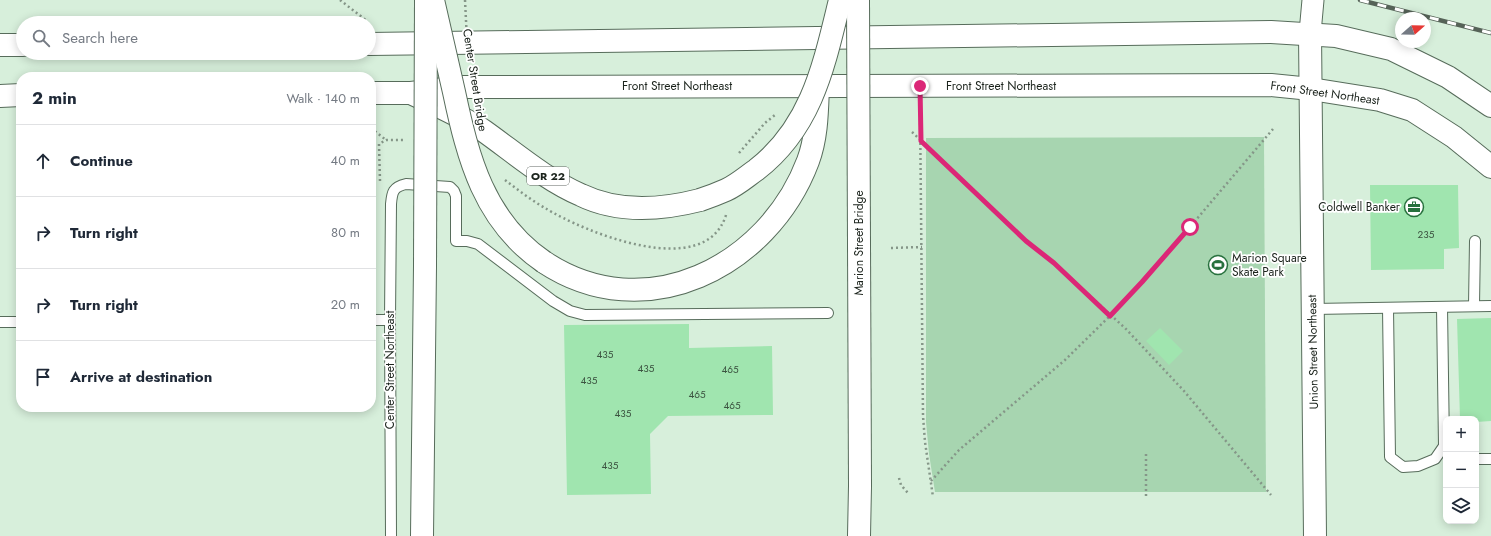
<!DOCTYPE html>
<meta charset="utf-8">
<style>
body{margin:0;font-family:Jost,sans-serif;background:#f6f6f7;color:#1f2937}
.controls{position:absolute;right:12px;bottom:12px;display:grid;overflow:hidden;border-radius:8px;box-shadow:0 2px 10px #0003}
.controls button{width:36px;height:36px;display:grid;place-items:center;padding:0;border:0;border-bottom:1px solid #e0e1e3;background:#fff;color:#1f2937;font:20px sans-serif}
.compass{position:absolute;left:1395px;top:12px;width:36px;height:36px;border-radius:50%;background:#fff;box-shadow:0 2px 10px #0003;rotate:70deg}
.stop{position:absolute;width:12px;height:12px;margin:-9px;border:3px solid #db2777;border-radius:50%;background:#fff}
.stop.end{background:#db2777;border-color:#fff;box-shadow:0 1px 4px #0008}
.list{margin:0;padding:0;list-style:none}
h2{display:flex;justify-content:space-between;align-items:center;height:52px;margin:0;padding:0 16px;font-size:17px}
h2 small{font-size:13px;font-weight:400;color:#747a83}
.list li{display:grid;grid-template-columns:26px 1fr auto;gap:12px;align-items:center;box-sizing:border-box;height:72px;padding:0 16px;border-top:1px solid #e0e1e3}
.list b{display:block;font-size:15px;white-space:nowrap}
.list em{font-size:13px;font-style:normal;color:#747a83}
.icon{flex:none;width:22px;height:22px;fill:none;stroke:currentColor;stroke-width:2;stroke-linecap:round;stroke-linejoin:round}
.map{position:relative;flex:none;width:1491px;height:536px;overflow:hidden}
.search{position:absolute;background:#fff;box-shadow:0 2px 10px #0003;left:16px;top:16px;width:360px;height:44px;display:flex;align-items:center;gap:10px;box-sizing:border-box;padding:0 14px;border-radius:22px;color:#747a83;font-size:15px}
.panel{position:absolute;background:#fff;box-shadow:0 2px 10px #0003;left:16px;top:72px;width:360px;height:340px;border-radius:16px}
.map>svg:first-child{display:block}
.green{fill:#a7d5b0}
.building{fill:#a0e5af}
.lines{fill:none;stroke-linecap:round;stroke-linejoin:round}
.service-casing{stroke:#576c5b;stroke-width:12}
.minor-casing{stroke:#576c5b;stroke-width:23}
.tertiary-casing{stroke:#576c5b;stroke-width:24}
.primary-casing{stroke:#576c5b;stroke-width:24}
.trunk-casing{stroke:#576c5b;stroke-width:24}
.path{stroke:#859688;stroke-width:2.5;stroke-dasharray:2 3;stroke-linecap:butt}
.service{stroke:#fff;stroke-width:10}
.minor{stroke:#fff;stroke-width:21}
.tertiary{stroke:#fff;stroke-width:22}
.primary{stroke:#fff;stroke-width:22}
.trunk{stroke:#fff;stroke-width:22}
.rail-casing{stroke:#566358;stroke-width:4.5}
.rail{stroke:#fff;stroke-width:3;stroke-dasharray:9;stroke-linecap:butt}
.primary-bridge-casing{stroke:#576c5b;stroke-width:24;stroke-linecap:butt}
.trunk-bridge-casing{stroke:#576c5b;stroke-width:24;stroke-linecap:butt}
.path-bridge{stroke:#859688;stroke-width:2.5;stroke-dasharray:2 3;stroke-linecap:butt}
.primary-bridge{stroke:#fff;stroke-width:22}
.trunk-bridge{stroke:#fff;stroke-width:22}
.route{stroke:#db2777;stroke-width:5}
.labels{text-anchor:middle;stroke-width:3.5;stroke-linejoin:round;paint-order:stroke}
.number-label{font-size:10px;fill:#3c5441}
.shield{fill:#fff;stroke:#5f6560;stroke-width:1}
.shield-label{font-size:11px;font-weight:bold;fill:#1b231c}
.street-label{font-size:12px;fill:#1b231c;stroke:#fff}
.poi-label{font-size:12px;fill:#1b231c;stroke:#fff;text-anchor:end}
</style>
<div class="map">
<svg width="1491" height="536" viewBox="0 0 1491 536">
<rect width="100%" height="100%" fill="#d7efdb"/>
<path class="green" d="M1264,137L1266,492H935L929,454L926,422V138Z"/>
<g class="building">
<path d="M1370,185H1458L1459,248L1444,249V269L1371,270Z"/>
<path d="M1491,318V421L1476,422V419H1460L1457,319Z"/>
<path d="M689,324V348L772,346L773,415L668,416L650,434L651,494L567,495L564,325Z"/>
<path d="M1160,328L1183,351L1169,365L1146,341Z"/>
</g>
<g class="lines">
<g class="service-casing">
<g id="service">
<path d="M1474,306L1475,241"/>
<path d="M1388,308L1390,457L1403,467L1418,466L1435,459L1444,446L1442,307"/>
<path d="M1313,309L1491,306"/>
<path d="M371,320H390"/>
<path d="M0,322H21"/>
<path d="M1476,459H1491"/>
<path d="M391,536L390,320L391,204C392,192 393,187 406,184L450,187L454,191L456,196V241H467L478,244L553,301L570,311L585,315L828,313"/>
</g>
</g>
<g class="minor-casing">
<path id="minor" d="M1310,33L1313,0"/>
</g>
<g class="tertiary-casing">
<path id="tertiary" d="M1310,33L1315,536"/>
</g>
<g class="primary-casing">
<g id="primary">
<path d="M422,536L425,266"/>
<path d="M859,536L860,486"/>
</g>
</g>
<g class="trunk-casing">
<g id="trunk">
<path d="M369,44L1271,32L1336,36L1391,49L1448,77L1491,106"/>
<path d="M0,45H23"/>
<path d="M371,93H411L460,87L1271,85L1311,89L1380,100L1412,110L1454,137L1491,167"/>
<path d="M411,93C435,105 462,116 484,131C515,153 546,180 581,195C618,213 661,210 700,200"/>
<path d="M0,96L21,95"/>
<path d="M544,262C645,329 768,267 808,161C817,137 817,111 818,86"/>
</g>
</g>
<g class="path">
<path d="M340,0L367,21"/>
<path d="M920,108L923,416L925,442L933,497"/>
<path d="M371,128L386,140"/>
<path d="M912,132L1026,241L1054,263L1126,329L1184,391L1271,495"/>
<path d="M739,153L765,123L775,115"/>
<path d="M505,180C518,190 531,200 545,208C584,232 705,282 726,215"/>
<path d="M380,181L379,144L386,140H404"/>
<path d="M891,248L922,247"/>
<path d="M1146,454V496"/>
<path d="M899,478L901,485L908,493"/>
<path d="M931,481L959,450L1065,360L1118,308L1190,227L1273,129"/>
</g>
<use href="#service" class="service"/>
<use href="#minor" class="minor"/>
<use href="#tertiary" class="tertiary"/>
<use href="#primary" class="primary"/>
<use href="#trunk" class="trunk"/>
<g class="rail-casing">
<path id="rail" d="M1360,0L1491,33"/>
</g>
<use href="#rail" class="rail"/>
<g class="primary-bridge-casing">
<g id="primary-bridge">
<path d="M858,0L860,486"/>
<path d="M425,266L426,0"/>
</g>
</g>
<g class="trunk-bridge-casing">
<g id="trunk-bridge">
<path d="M433,0C440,31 447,61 454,92C468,158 484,221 544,262"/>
<path d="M700,200C709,197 717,194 726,190C737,185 746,177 756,170C812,127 824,65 840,0"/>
</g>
</g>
<path class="path-bridge" d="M465,0L467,41"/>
<use href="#primary-bridge" class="primary-bridge"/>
<use href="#trunk-bridge" class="trunk-bridge"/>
</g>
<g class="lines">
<path class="route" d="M920,86L921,141L1026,241L1054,263L1110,316L1142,282L1190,227"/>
</g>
<defs>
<g id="office-ring" transform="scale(1)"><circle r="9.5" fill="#fff" stroke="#28713e" stroke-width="1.5"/><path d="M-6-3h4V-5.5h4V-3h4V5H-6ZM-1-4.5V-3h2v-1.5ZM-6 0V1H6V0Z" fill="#28713e"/></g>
<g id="stadium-ring" transform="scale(1)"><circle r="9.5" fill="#fff" stroke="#28713e" stroke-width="1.5"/><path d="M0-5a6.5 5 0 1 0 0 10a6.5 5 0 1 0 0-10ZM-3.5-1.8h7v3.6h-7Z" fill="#28713e"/></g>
</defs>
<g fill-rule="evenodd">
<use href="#office-ring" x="1414" y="207"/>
<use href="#stadium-ring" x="1218" y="265"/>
</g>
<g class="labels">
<g class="number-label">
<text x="1426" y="238">235</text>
<text x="605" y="358">435</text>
<text x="646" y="372">435</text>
<text x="730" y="373">465</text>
<text x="589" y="384">435</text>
<text x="697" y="398">465</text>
<text x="732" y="409">465</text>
<text x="623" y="417">435</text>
<text x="610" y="469">435</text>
</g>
<rect class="shield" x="527" y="167" width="42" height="18" rx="3"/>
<g class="shield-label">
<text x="548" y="180">OR 22</text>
</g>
<g class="street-label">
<text transform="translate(475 80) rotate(81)" y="4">Center Street Bridge</text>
<text x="677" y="90">Front Street Northeast</text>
<text x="1001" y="90">Front Street Northeast</text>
<text transform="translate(1325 93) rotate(8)" y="4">Front Street Northeast</text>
<text transform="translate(859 243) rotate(-90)" y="4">Marion Street Bridge</text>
<text transform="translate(1313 352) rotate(-91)" y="4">Union Street Northeast</text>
<text transform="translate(390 370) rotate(-90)" y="4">Center Street Northeast</text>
</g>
<g class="poi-label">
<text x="1400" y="211">Coldwell Banker</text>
<text x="1232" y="262" text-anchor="start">Marion Square<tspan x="1232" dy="14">Skate Park</tspan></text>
</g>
</g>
</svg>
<div class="controls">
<button>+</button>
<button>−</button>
<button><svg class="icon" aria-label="layers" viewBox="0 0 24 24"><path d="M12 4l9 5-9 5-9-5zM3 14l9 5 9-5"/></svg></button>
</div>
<svg class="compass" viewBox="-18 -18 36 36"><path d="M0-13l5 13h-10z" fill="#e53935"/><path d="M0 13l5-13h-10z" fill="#747a83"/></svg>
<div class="stop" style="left:1190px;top:227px"></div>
<div class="stop end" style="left:920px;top:86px"></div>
<div class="search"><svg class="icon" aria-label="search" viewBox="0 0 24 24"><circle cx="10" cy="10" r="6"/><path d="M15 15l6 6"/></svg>Search here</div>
<section class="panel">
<h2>2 min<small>Walk · 140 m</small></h2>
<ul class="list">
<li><svg class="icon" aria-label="ahead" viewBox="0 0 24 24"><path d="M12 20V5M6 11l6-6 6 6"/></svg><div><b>Continue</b></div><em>40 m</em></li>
<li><svg class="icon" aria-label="right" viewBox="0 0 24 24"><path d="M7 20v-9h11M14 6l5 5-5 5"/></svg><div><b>Turn right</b></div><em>80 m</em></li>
<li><svg class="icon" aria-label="right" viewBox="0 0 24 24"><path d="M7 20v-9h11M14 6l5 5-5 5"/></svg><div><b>Turn right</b></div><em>20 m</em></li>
<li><svg class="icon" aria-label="arrive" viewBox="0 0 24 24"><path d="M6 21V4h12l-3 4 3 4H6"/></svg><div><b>Arrive at destination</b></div></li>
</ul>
</section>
</div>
